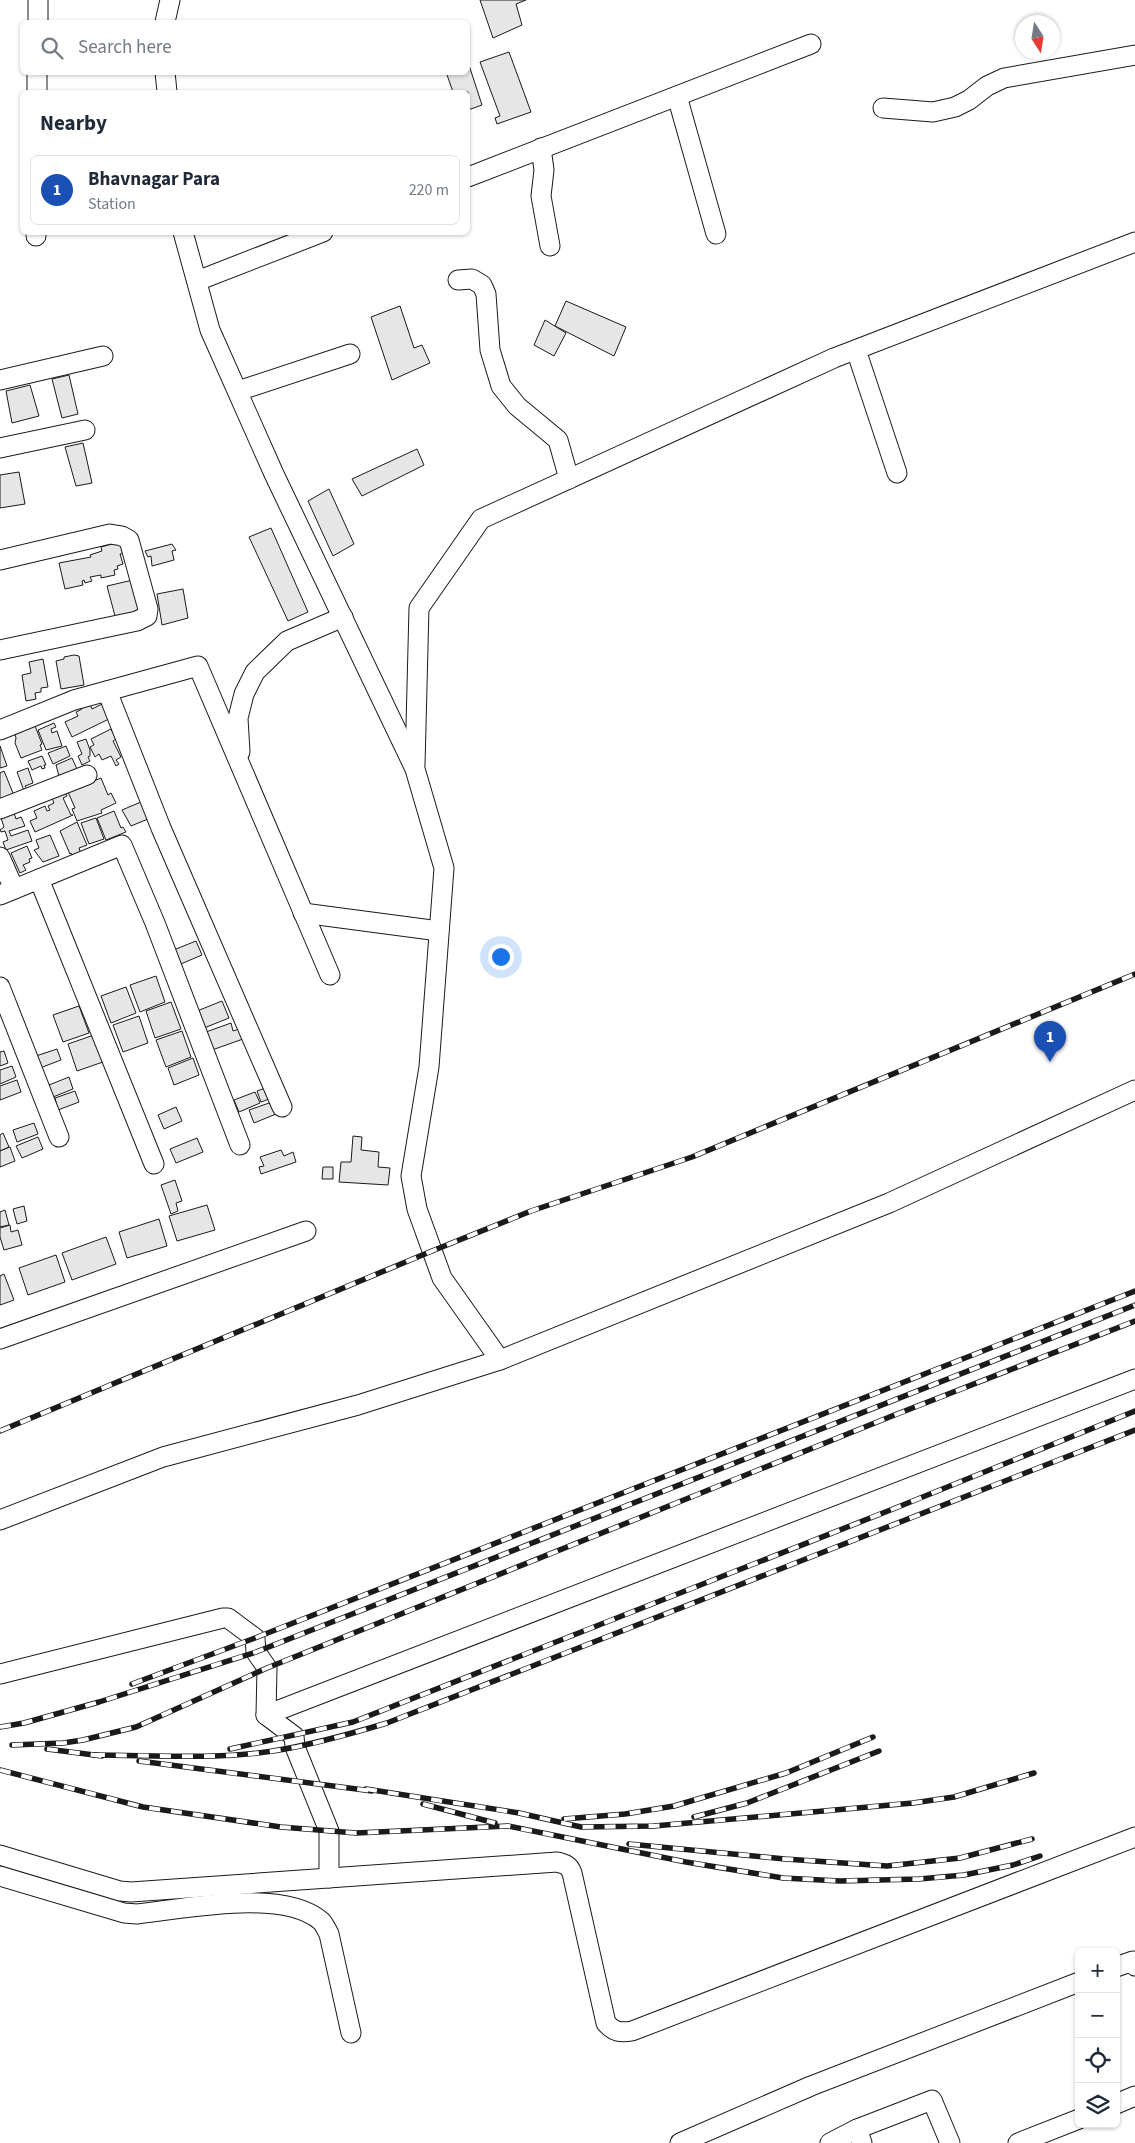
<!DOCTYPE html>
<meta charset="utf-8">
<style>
body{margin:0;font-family:"Source Sans 3",sans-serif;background:#f6f6f7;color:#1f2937}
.controls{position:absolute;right:15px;bottom:15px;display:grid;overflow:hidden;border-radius:8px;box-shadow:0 1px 4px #0004}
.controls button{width:45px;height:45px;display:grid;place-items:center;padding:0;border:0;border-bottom:1px solid #e0e1e3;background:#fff;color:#1f2937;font:25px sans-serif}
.compass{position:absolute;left:1015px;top:15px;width:45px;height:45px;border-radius:50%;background:#fff;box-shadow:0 1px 4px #0004;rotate:168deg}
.you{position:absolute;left:500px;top:956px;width:18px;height:18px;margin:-12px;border:4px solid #fff;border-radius:50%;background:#1a73e8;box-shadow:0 0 0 8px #1a73e833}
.badge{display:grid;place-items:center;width:32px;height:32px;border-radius:50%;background:#d93025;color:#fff;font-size:16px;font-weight:700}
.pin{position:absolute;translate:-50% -41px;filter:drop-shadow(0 1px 2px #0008)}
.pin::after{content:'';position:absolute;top:26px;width:18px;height:15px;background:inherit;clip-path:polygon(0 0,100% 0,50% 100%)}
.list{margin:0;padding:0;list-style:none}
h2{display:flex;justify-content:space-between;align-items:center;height:65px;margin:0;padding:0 20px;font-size:21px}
h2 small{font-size:16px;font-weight:400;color:#747a83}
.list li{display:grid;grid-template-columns:32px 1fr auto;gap:15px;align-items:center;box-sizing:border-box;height:70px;margin:0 10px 10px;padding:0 10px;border:1px solid #e0e1e3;border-radius:8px}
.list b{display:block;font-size:19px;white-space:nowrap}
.list p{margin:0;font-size:16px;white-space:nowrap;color:#747a83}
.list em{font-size:16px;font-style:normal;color:#747a83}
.icon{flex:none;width:28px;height:28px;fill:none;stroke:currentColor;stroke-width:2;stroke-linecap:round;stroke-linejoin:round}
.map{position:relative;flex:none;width:1135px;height:2143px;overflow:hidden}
.search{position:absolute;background:#fff;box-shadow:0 1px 4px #0004;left:20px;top:20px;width:450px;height:55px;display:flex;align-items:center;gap:12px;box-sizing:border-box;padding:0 18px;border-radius:8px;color:#747a83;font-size:19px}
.panel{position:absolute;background:#fff;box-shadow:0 1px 4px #0004;left:20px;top:90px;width:450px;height:145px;border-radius:8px}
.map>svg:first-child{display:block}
.building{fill:#e6e6e6;stroke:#1a1a1a}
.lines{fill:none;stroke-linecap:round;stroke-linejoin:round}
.minor-casing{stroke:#1a1a1a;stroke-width:21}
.minor{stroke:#fff;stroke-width:19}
.rail-casing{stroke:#1a1a1a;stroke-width:5.5}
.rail{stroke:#fff;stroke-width:4;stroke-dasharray:11;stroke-linecap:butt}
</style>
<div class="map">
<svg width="1135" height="2143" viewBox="0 0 1135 2143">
<rect width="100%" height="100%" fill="#fff"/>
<g class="building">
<path d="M480,0H526L516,4L522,25L493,38Z"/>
<path d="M509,52L531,112L497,124L495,118L500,116L480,62Z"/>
<path d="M468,62L482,105L468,110V92H453L446,72H468Z"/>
<path d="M566,301L626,327L614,356L555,326Z"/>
<path d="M400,306L414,348L422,345L430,363L392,380L371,317Z"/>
<path d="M545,320L566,333L554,356L534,345Z"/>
<path d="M69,375L78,414L62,418L52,379Z"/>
<path d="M30,385L39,416L12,423L6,391Z"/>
<path d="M83,443L92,483L76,486L65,447Z"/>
<path d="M417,449L424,465L362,496L352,479Z"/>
<path d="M19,472L25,504L0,508V475Z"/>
<path d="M329,489L354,544L333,556L308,501Z"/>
<path d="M271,528L308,612L288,621L249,537Z"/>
<path d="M123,541L126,553L120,554L123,564L117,566L118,569L114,570L115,575L101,578V575L90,577L92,581L85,583L84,580L82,581L83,585L65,589L59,563L91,557L90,555L102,551L101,547Z"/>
<path d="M172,544L176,550L172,551L174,560L152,566L151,556L148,557L145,551Z"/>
<path d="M133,580L140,611L115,616L107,586Z"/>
<path d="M183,589L188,618L162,625L157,594Z"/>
<path d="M74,655L79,656L84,685L61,689L56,661L64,659V657Z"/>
<path d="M43,659L48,687L41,688V692L35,693L36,699L26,701L22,675L31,673L29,662Z"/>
<path d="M89,702L92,709L104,703L111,718L72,737L65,722L78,716L76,712L82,709L81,706Z"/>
<path d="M34,723L42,744L40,745L42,750L21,758L15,743L16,738L14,731Z"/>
<path d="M54,723L56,727L51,729L52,733L57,731L62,746L46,750L38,730Z"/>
<path d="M111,729L116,739L113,741L121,757L116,760L119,764L116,766L111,756L102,760L99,754L95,757L90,747L94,745L91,739Z"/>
<path d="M86,739L90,750V756L88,757L90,761L82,765L78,756L82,754L77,742Z"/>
<path d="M0,746L7,766L0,768Z"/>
<path d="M66,746L70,756L53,764L48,753Z"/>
<path d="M42,756L46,765H44L45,768L42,769L41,766L32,770L28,761Z"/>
<path d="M72,758L77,769L59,776L56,765Z"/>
<path d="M28,768L33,783L25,786L27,789L24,791L17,772Z"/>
<path d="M4,771L15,798L0,801V773Z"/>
<path d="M101,778L108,795L111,793L116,803L101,810L102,813L77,821L72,809L75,808L68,792Z"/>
<path d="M64,790L67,796L63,798L71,815H73L35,832L30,821L37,818L34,811L45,806L47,811L50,810L48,806L54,803L51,796Z"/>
<path d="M141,802L148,819L131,826L122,810Z"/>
<path d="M114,811L121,828L123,827L126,832L106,840L97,818Z"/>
<path d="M14,813L16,819L21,817L25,826L9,831L11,836L28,830L32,841L6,850L3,842L8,840L5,831L1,832L0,830L4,827L1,818Z"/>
<path d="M96,818L104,839L89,844L81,823Z"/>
<path d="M77,822L87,845L79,848L81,854L73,857L71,853L70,854L60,831Z"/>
<path d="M50,835L59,856L43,862L34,850L39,848L36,840Z"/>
<path d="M27,846L32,858L29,859L30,862L23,865L26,870L20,873L11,853Z"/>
<path d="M196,941L202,955L176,966L171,951Z"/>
<path d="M156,976L165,1002L140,1012L130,985Z"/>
<path d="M126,987L136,1013L111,1023L101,996Z"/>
<path d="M222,1001L229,1018L204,1028L197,1011Z"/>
<path d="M171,1002L181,1029L155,1038L146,1011Z"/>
<path d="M79,1006L89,1033L63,1042L53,1015Z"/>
<path d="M139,1016L148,1043L123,1052L113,1025Z"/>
<path d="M231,1023L233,1031L239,1029L243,1039L212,1050L206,1032Z"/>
<path d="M182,1031L191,1057L166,1067L156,1040Z"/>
<path d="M94,1035L103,1062L77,1071L68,1044Z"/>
<path d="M57,1049L61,1060L40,1068L36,1056Z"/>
<path d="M4,1051L8,1063L0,1066V1052Z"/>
<path d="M193,1058L199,1075L174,1085L168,1068Z"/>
<path d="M12,1066L16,1077L0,1084V1070Z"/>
<path d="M69,1077L73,1089L53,1097L49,1085Z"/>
<path d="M17,1080L21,1092L0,1100V1086Z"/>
<path d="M268,1087L272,1098L261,1102L257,1091Z"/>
<path d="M75,1091L79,1102L58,1110L55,1098Z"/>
<path d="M255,1092L260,1103L239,1112L234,1100Z"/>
<path d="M272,1102L276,1114L254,1123L249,1110Z"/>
<path d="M176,1107L182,1121L164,1129L158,1115Z"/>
<path d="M34,1123L38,1134L17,1142L13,1130Z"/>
<path d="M3,1133L9,1147L0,1151V1135Z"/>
<path d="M353,1136L362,1137L361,1150L379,1152L378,1167L390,1168L388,1185L339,1182L341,1162H351Z"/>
<path d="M38,1137L43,1149L22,1158L16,1146Z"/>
<path d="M197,1138L203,1152L176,1163L170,1149Z"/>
<path d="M10,1147L15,1161L0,1167V1151Z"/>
<path d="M281,1150L284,1156L293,1152L296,1162L261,1174L259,1167L264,1166L260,1157Z"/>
<path d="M323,1167H333V1179H322Z"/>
<path d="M175,1180L182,1201L176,1203L178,1211L171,1214L161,1185Z"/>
<path d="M207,1205L215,1230L177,1241L169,1216Z"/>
<path d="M24,1206L27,1221L17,1224L13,1209Z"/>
<path d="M5,1210L9,1225L0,1227V1212Z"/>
<path d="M159,1219L167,1246L127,1258L119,1232Z"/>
<path d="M10,1225L11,1232L18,1230L22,1245L4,1250L0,1237V1228Z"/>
<path d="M106,1237L116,1264L72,1280L62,1253Z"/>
<path d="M56,1255L65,1282L28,1295L19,1268Z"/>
<path d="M4,1274L14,1300L0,1305V1276Z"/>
</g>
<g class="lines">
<g class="minor-casing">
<g id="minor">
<path d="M38,22V0"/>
<path d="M165,22L170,0"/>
<path d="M165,72L167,92"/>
<path d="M37,92V72"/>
<path d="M677,96L716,234"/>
<path d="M883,108L933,112L955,107L969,100L987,86L1004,78L1135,55"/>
<path d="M541,148L544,170L541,196L550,246"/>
<path d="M468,177L811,44"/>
<path d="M183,232L210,330L274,474L415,769L444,868L429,1067L411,1176L417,1209L442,1278L500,1360"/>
<path d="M36,236V232"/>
<path d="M458,280L472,279L482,285L486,294L490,350L501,386L517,406L558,440L569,479"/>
<path d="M197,281L323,232"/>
<path d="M856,350L897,473"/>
<path d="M0,380L103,356"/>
<path d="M238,391L350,354"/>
<path d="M0,448L85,430"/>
<path d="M0,560L110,534L122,536L129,540L148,609L147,616L137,621L0,650"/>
<path d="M107,691L161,828L282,1107"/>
<path d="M0,730L74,700L198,666L330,975"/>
<path d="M240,752L238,718L244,694L255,672L287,641L343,617"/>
<path d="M415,765L419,608L481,519L834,358L1135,242"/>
<path d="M0,809L87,775"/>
<path d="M0,857L14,889"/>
<path d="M39,879L154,1164"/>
<path d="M0,895L122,845L155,923L240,1145"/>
<path d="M303,913L439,931"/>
<path d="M0,987L59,1137"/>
<path d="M0,1339L306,1231"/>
<path d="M0,1520L163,1457L358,1405L500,1360L889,1203L1135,1090"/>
<path d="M0,1674L223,1618H228L255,1638L256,1652L267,1668L266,1715L294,1736L295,1747L329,1831V1878"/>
<path d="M266,1715L1135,1379"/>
<path d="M0,1855L120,1891L131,1892L557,1862C565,1864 569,1865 572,1873L606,2023C614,2032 620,2033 632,2031L1135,1837"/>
<path d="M0,1876L124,1913L137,1914C185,1909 282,1888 321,1921C324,1924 327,1930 329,1934L351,2033"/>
<path d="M1116,1967L1133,1961L1135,1966"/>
<path d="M1116,2104L1135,2096"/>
<path d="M680,2143L811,2086L1079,1982"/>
<path d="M830,2143L857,2129"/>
<path d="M862,2143L857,2129L932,2100L950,2143"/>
<path d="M1018,2143L1079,2119"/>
</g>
</g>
<use href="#minor" class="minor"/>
<g class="rail-casing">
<g id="rail">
<path d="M0,1431L432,1251L531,1211L692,1157L1135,974"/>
<path d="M132,1684L255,1638L1135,1291"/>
<path d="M0,1727L24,1723L99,1702L256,1652L1135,1305"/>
<path d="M12,1745L63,1743L83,1740L136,1727L267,1668L892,1416L1135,1321"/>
<path d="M47,1749L102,1756"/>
<path d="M230,1749L353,1722L893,1509L1135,1411"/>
<path d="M94,1755C153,1755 214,1760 273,1751C312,1745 350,1734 387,1723L1135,1430"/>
<path d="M139,1761L372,1791"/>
<path d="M0,1770L143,1807L281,1827L356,1833L508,1826L686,1862L783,1878L840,1881L919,1879L964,1875L1013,1865L1040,1856"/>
<path d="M366,1789L519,1813L581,1827L654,1826L913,1803L954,1797L1034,1773"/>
<path d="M423,1804L495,1823"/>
<path d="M694,1817L747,1803L879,1751"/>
<path d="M564,1819L625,1814L674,1806L786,1773L873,1737"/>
<path d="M629,1844L785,1859L887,1866L960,1858L1032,1839"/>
</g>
</g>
<use href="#rail" class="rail"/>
</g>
</svg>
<div class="controls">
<button>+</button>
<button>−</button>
<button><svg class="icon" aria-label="locate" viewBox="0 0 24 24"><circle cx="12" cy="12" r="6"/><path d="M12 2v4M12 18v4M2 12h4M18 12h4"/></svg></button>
<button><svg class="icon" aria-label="layers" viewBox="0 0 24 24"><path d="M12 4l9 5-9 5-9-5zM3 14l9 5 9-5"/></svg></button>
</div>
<svg class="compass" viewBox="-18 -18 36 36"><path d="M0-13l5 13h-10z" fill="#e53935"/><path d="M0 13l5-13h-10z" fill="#747a83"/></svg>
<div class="you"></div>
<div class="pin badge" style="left:1050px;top:1062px;background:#1a4fb4">1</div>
<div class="search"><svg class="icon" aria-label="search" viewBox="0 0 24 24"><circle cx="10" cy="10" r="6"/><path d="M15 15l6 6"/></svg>Search here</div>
<section class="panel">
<h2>Nearby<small></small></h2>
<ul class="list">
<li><span class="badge" style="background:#1a4fb4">1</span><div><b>Bhavnagar Para</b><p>Station</p></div><em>220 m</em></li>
</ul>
</section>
</div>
